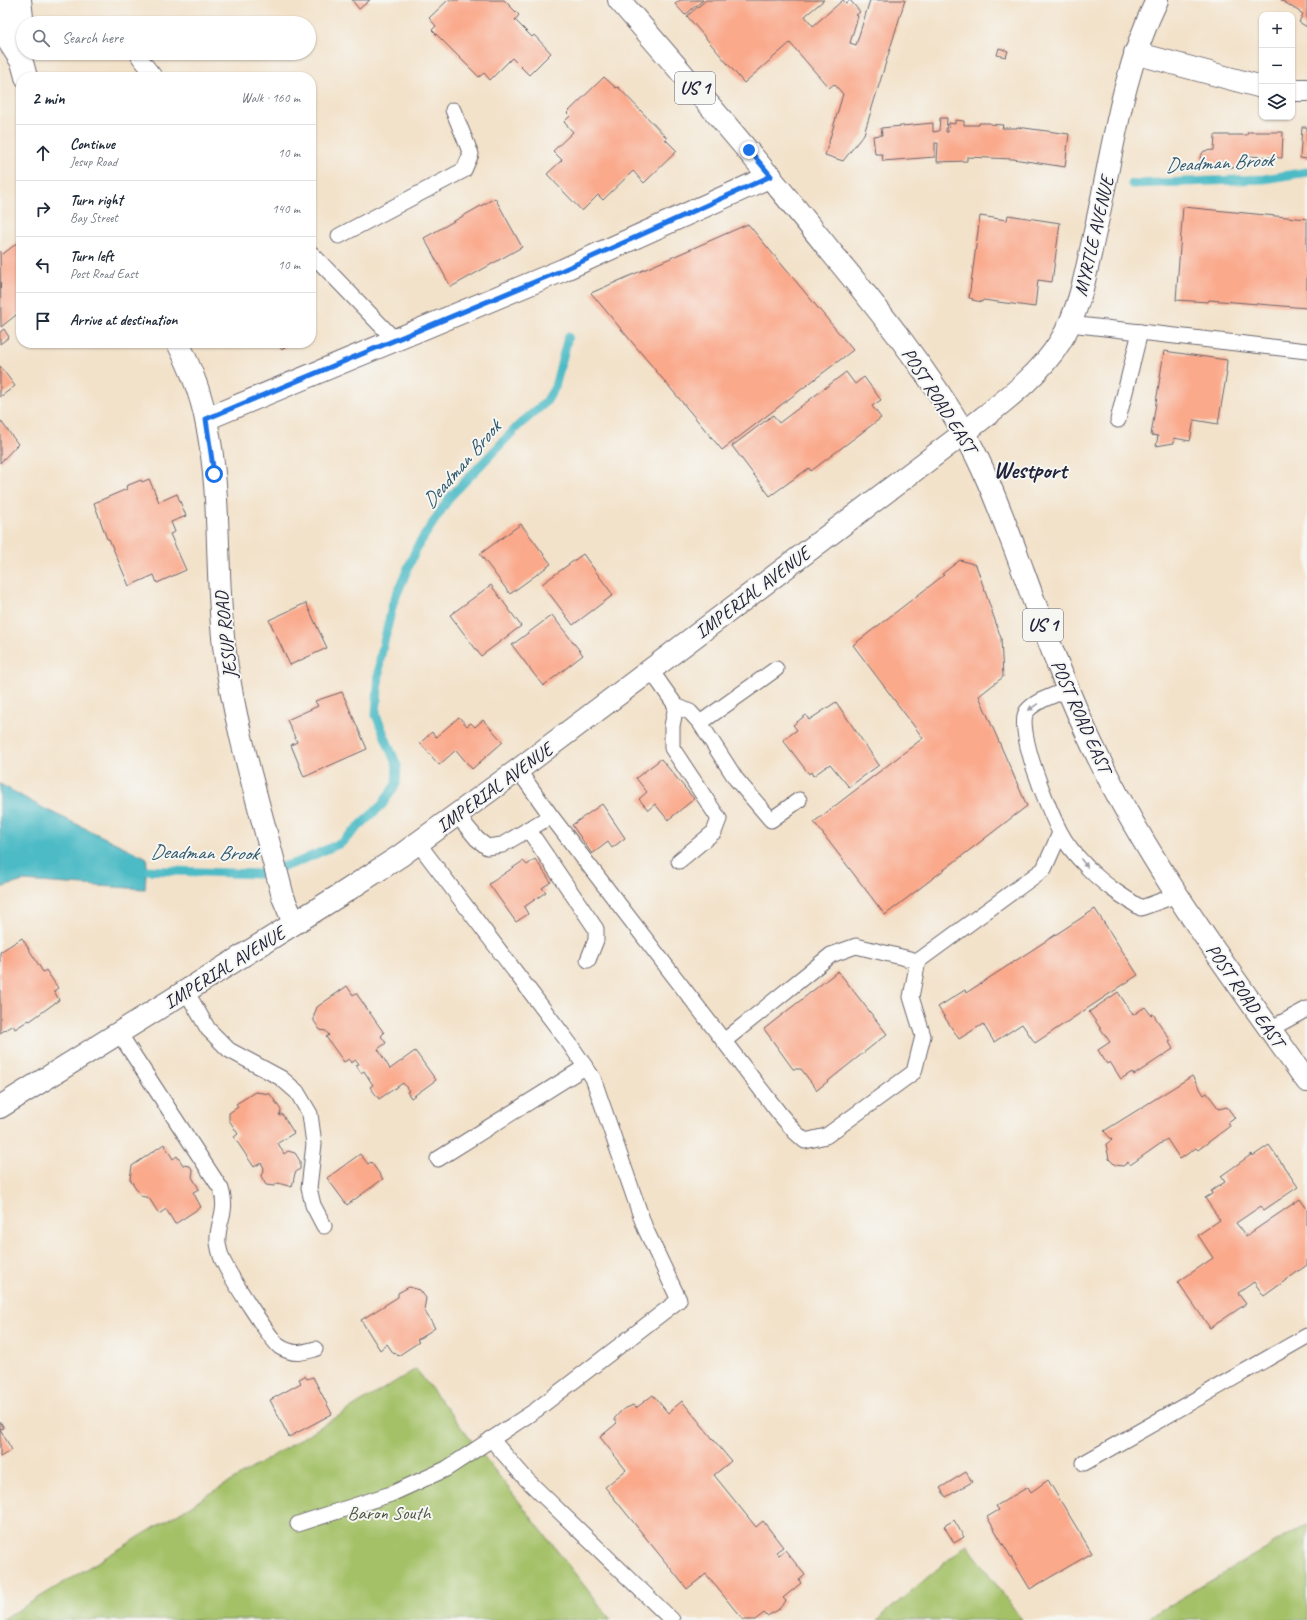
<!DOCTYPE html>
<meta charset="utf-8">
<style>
body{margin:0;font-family:Caveat,sans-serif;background:#f6f6f7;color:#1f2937}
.controls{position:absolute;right:12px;top:12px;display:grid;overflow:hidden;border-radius:8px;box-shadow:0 1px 3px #0004}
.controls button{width:36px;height:36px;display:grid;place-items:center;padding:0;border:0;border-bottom:1px solid #e0e1e3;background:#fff;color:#1f2937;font:20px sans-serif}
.stop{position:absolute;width:12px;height:12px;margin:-9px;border:3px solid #1a73e8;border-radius:50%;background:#fff}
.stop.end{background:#1a73e8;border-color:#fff;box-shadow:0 1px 4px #0008}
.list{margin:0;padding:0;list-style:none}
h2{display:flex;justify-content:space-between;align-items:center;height:52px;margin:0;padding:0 16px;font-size:17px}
h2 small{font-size:13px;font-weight:400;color:#747a83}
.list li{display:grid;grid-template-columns:26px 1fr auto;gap:12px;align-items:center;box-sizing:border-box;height:56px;padding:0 16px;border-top:1px solid #e0e1e3}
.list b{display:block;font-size:15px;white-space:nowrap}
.list p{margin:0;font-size:13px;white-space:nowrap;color:#747a83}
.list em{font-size:13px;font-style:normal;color:#747a83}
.icon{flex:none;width:22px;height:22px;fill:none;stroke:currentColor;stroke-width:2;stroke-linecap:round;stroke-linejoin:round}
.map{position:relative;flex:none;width:1307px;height:1620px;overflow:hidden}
.search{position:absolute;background:#fff;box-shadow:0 1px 3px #0004;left:16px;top:16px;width:300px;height:44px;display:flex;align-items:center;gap:10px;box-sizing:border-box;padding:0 14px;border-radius:22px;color:#747a83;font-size:15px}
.panel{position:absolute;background:#fff;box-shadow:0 1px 3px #0004;left:16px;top:72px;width:300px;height:276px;border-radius:16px}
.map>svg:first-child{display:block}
.green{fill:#a4c168;stroke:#637252}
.water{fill:#4dbbc6;stroke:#386e80}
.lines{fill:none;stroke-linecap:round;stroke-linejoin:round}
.stream{stroke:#4dbbc6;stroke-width:9}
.building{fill:#faa98b}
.service-casing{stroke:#6b656d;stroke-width:17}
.minor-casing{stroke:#6b656d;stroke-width:24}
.secondary-casing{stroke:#6b656d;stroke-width:24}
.primary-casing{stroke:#6b656d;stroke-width:24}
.service{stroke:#fff;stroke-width:15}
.minor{stroke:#fff;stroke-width:22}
.secondary{stroke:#fff;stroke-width:22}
.primary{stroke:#fff;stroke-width:22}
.oneway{fill:#9c9ca7}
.route{stroke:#1a73e8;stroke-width:5}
.labels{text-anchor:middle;stroke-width:4;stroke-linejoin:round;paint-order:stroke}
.shield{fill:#f6f6f2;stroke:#626272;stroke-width:1}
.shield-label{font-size:18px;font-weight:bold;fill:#22223b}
.street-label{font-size:19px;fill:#22223b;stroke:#f6f6f2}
.park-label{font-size:19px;fill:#505a4b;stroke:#f6f6f2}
.water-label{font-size:20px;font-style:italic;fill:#31586c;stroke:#f6f6f2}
.district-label{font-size:23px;font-weight:bold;fill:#22223b;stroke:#f6f6f2}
</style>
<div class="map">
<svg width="1307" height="1620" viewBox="0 0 1307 1620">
<rect width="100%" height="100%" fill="#f6f6f2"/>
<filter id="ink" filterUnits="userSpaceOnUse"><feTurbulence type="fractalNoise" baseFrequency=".025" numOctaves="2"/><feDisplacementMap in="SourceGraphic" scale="8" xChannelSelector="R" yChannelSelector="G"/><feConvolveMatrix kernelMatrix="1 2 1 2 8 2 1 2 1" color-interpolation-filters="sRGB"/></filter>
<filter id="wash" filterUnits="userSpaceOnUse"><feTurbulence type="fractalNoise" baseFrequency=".012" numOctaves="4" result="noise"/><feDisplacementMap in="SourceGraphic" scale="16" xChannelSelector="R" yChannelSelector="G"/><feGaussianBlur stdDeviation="0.9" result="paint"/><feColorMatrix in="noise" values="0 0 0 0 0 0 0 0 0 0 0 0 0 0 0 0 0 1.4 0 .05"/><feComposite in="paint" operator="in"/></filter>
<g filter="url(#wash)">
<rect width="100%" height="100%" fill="#f3e2ca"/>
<g class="green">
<path d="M416,1369L611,1620H2Z"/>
<path d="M1307,1524V1620H1144Z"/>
<path d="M967,1544L1022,1620H877Z"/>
</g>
<path class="water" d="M0,784L43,808L147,858L145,889L23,881L0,888Z"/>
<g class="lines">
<g class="stream">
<path d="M1132,184L1264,179L1307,172"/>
<path d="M134,867L145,870L258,874L298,862L341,843L382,805L396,784L397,766L376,715L380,659L393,603L417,547L450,497L519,425L546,402L555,387L568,337"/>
</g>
</g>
<g id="blocks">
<g class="building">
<path d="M352,0H370L359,9Z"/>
<path d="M448,0H504L519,15L515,20L532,37L534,35L551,53L529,75L512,58L490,80L484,73L479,77L432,30L436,26L429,18Z"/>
<path d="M680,0H703L685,15L675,4Z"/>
<path d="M706,0H824L805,16L813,26L843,0L846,3L850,0L860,12L856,15L858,16L850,43L856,45L870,0H905L864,134L843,161L825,155L843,94L834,84L829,88L790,43L744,83L687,16Z"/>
<path d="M1281,0H1307V27L1299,22L1303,14Z"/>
<path d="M999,48L1008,51L1006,57L997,55Z"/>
<path d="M604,77L616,88L618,87L667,138L665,139L677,151L644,183L633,171L603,200L598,195L582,211L547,174L562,160L553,151L573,132L564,122L570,116L567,113Z"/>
<path d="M940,118H947L946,132H948L949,123L955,124V120L964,121V125H979V123H990V124L1003,125L1002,128H1017V127L1069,134L1065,167L1013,159L967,157V161L937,162L938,143H935V157L883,161L882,154H875L873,136L882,135L881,128L933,123V132L939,131Z"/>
<path d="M1302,127H1307V159L1300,158Z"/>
<path d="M1248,132H1283L1282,158L1247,156V168L1208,166L1201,162L1200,157L1204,151L1214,150L1215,135H1247Z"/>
<path d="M495,198L522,247L451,287L424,238Z"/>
<path d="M1183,207L1307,219V308L1209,300L1208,302L1176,300Z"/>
<path d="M1008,215L1060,223L1052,282L1038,280L1035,307L983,300L982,302L972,300L973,299L969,298L980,216L1007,220Z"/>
<path d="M748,224L853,350L722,450L591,293Z"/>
<path d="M21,240V311L1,327L0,251L3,254Z"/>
<path d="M4,329L9,337L0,344V332Z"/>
<path d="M276,343H289L282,350Z"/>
<path d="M1164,351L1227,360L1226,372H1227L1218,424L1194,420L1190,441L1174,438V443L1156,446L1158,436L1151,435Z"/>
<path d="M0,366L15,386L0,397Z"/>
<path d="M846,372L855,384L864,377L881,400L872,406L881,418L811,471L809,468L770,496L732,446L773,415L779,423Z"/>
<path d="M0,420L18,444L0,463Z"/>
<path d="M149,479L159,502L177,494L186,516L171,522L175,532L170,534L186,570L157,583L154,575L129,586L109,539H107L94,503L127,489L126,486L141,480L142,482Z"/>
<path d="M521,524L551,564L510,594L480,554Z"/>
<path d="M583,554L613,595L573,625L542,584Z"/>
<path d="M960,560L976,565L1001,638L1003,677L979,696L1027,806L885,915L814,822L923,738L853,645L944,575L942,574Z"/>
<path d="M491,585L521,626L481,656L450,615Z"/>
<path d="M306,603L327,648L290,665L269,620Z"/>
<path d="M552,615L583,655L543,686L512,645Z"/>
<path d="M342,692L367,749L304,777L291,745L297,742L287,720L318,706L315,701Z"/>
<path d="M836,702L879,765L849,787L830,764L813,776L811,772L809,774L783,740L797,730L793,725L806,715L809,720Z"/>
<path d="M459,717L467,726L471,723L475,727L483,720L503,742L472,769L456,750L439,765L420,743L432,732L436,737Z"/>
<path d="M661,759L694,799L668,820L655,804L648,810L639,799L647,792L636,778Z"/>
<path d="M602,804L625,838L612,848L608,842L592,854L572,825Z"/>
<path d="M535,859L551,882L542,888L546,892L524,907L528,914L516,922L489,884L523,861L527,865Z"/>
<path d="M1095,909L1138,975L1035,1043L1022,1024L994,1042L983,1024L959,1039L938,1007L965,990L966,993Z"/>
<path d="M22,938L43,972L46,970L58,988L54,991L59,1000L30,1021L29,1020L15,1029L13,1025L0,1033V952Z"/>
<path d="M838,971L887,1034L817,1090L801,1069H793L764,1029Z"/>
<path d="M347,986L353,995L356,993L384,1033L381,1036L386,1043L378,1049L390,1069L415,1051L436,1080L411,1098L407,1092L409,1091L403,1083L379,1099L370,1087L373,1085L364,1071L361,1073L356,1065L359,1064L356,1060L351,1063L349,1059L344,1062L326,1037L329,1035L326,1031L320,1030L314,1021V1015L317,1007Z"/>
<path d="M1118,992L1133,1015L1145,1007L1151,1015L1153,1014L1171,1041L1169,1042L1173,1049L1134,1075L1132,1072L1121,1079L1110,1062L1107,1064L1098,1050L1110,1042L1089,1012Z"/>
<path d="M1192,1076L1204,1095L1207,1093L1219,1109L1227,1107L1235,1118L1228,1123L1230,1126L1198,1150L1196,1148L1180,1159L1167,1139L1130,1165L1128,1162L1123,1166L1115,1165L1109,1159L1106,1144L1112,1140L1104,1131Z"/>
<path d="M255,1092L270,1094L281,1110L279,1116L282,1114L294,1133L278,1143L284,1154L288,1151L295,1153L300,1161V1169L295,1173L292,1187L278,1183L274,1186L266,1185L261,1176L264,1168L261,1163L254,1167L234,1137L238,1134L229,1120V1113L238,1107L236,1104Z"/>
<path d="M164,1144L173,1159L177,1156L183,1165L190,1166L193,1171L192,1177L199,1189L193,1192L201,1207L175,1224L166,1209L159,1214L149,1198L141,1196L130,1179L132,1166Z"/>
<path d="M1269,1145L1298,1187L1264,1210L1261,1206L1236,1223L1246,1236L1300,1199L1307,1209V1265L1264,1296L1254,1282L1238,1293L1246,1304L1210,1328L1178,1282L1213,1258L1198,1235L1220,1220L1205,1198L1212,1194L1211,1191L1225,1182L1221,1176L1252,1154L1253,1156Z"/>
<path d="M360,1154L368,1164L371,1162L383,1179L347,1205L327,1178Z"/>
<path d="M409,1287L420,1290L426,1298L424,1310L435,1328L417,1340L419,1342L398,1356L396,1353L394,1354L387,1344L380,1350L361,1320L398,1297V1293Z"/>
<path d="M305,1376L307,1379L313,1377L332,1414L289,1437L270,1400L301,1383L299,1379Z"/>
<path d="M653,1395L668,1413L682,1401L731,1461L714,1475L756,1527L763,1521L783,1547L776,1552L779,1555L785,1550L805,1575L799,1580L801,1583L783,1598L786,1601L778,1610L767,1616L764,1613L755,1620H743L706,1574L687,1589L605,1487L626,1470L600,1437L617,1423L614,1419L622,1410L633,1405L636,1408Z"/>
<path d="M0,1421L4,1428L0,1429L12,1450L0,1457Z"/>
<path d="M966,1472L972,1482L946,1497L940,1488Z"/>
<path d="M1048,1480L1092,1553L1030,1589L987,1517L999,1510L996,1506L1028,1487L1031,1492Z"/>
<path d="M954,1520L964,1537L954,1543L944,1526Z"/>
</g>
</g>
</g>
<g filter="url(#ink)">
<use href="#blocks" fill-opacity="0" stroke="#6b656d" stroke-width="1"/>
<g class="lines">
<g class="service-casing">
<g id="service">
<path d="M139,57L155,77"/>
<path d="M339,236L464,170L471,154L453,110"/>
<path d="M311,253L396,341"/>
<path d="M1070,324L1307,351"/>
<path d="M1118,420L1140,332"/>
<path d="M650,669L676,706L690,712L700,723L736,779L771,820L799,800"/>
<path d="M1067,690C1055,695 1036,700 1027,711C1014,727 1050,813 1060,832C1066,844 1078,858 1088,868C1103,884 1122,896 1141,908L1177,895"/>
<path d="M676,706L672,726V748L719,819L714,832L679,861"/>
<path d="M700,723L776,669"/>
<path d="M518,770L551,816L779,1113L795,1132L805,1141L826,1136L914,1072L923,1036L911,997L918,961L1044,869L1060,833"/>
<path d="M457,815L477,839L487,847L502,845L551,816"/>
<path d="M528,829L596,929V940L588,960"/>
<path d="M186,991L208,1029L229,1050L281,1078L297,1092L310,1114L314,1144L309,1188L313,1205L324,1226"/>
<path d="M1270,1029L1307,1009"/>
<path d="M119,1033L221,1189C229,1213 216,1222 218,1243C219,1249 221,1258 224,1263C230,1276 272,1342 280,1347C294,1355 300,1353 315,1349"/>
<path d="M724,1041L831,955L856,946L918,961"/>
<path d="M438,1159L585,1067"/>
<path d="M491,1439L527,1480L672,1620"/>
<path d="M1084,1463L1307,1336"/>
<path d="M298,1524L391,1494L446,1469L536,1410L679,1300L645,1228L593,1078L569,1043L418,843"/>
</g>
</g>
<g class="minor-casing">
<g id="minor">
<path d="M20,0L23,26"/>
<path d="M0,2L9,42L22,62L26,77"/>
<path d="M1135,53L1262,87"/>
<path d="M1292,90H1307"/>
<path d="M178,343C190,367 201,394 206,420C222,494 215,571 224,646C235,731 262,814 283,897L294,923"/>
<path d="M206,419L563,270L771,176"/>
<path d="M0,1107L340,895L400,856L518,770L964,433"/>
</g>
</g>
<g class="secondary-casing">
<path id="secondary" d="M964,433C997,406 1037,379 1060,342C1080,310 1086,272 1094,236C1112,157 1121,74 1157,0"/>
</g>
<g class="primary-casing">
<path id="primary" d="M619,0C691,83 763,167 832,253C880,311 928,371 966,436C986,472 1000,511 1015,549C1038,612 1060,675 1088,736C1145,860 1228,970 1307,1081"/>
</g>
<use href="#service" class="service"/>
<use href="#minor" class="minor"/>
<use href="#secondary" class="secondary"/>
<use href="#primary" class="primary"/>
</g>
<defs><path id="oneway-solid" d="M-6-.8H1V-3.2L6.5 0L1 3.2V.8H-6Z"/></defs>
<g class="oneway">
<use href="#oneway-solid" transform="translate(1033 707) rotate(146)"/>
<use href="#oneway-solid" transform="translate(1084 863) rotate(51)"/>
</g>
</g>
<g class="lines" filter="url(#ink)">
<path class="route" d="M214,474L206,419L563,270L771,176L749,150"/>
</g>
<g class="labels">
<g class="shield">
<rect x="675" y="72" width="40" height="32" rx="3"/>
<rect x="1023" y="609" width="40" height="32" rx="3"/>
</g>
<g class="shield-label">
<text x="695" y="94">US 1</text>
<text x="1043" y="631">US 1</text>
</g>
<g class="street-label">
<text transform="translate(1093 236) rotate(-77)" y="7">MYRTLE AVENUE</text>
<text transform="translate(940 400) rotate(57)" y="7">POST ROAD EAST</text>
<text transform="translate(752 592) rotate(-37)" y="7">IMPERIAL AVENUE</text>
<text transform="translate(225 635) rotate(-96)" y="7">JESUP ROAD</text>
<text transform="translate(1082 716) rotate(66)" y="7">POST ROAD EAST</text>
<text transform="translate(494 787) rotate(-36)" y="7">IMPERIAL AVENUE</text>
<text transform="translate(224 967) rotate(-32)" y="7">IMPERIAL AVENUE</text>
<text transform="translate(1246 995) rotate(55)" y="7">POST ROAD EAST</text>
</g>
<g class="park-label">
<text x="389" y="1519">Baron South</text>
</g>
<g class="water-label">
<text transform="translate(1219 162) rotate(-3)" y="7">Deadman Brook</text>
<text transform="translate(461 464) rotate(-49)" y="7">Deadman Brook</text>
<text transform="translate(204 852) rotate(1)" y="7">Deadman Brook</text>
</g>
<g class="district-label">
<text x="1030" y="478">Westport</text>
</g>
</g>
</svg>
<div class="controls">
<button>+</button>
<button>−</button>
<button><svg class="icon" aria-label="layers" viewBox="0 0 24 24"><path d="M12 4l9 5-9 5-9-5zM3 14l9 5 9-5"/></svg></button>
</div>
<div class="stop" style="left:214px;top:474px"></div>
<div class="stop end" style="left:749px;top:150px"></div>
<div class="search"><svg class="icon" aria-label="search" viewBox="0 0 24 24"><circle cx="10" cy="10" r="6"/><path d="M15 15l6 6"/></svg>Search here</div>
<section class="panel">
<h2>2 min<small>Walk · 160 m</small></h2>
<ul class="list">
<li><svg class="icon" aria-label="ahead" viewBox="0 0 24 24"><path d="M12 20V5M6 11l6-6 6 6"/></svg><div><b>Continue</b><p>Jesup Road</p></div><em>10 m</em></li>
<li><svg class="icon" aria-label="right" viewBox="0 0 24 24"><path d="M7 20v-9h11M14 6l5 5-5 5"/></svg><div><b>Turn right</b><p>Bay Street</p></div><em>140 m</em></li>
<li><svg class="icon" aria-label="left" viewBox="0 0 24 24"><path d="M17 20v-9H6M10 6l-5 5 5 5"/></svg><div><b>Turn left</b><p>Post Road East</p></div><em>10 m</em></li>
<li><svg class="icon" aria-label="arrive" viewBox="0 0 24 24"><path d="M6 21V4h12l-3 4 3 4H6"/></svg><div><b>Arrive at destination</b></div></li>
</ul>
</section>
</div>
